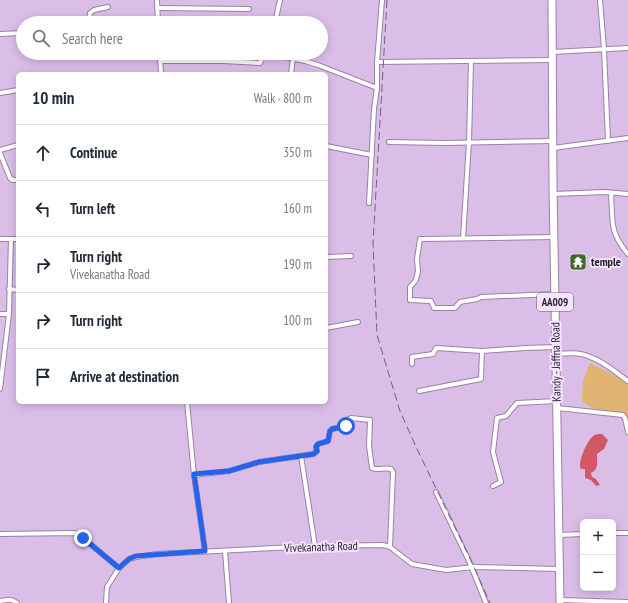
<!DOCTYPE html>
<meta charset="utf-8">
<style>
body{margin:0;font-family:"PT Sans Narrow",sans-serif;background:#f6f6f7;color:#1f2937}
.controls{position:absolute;right:12px;bottom:12px;display:grid;overflow:hidden;border-radius:6px;box-shadow:0 2px 10px #0003}
.controls button{width:36px;height:36px;display:grid;place-items:center;padding:0;border:0;border-bottom:1px solid #e0e1e3;background:#fff;color:#1f2937;font:20px sans-serif}
.stop{position:absolute;width:12px;height:12px;margin:-9px;border:3px solid #2563eb;border-radius:50%;background:#fff}
.stop.end{background:#2563eb;border-color:#fff;box-shadow:0 1px 4px #0008}
.list{margin:0;padding:0;list-style:none}
h2{display:flex;justify-content:space-between;align-items:center;height:52px;margin:0;padding:0 16px;font-size:17px}
h2 small{font-size:13px;font-weight:400;color:#747a83}
.list li{display:grid;grid-template-columns:26px 1fr auto;gap:12px;align-items:center;box-sizing:border-box;height:56px;padding:0 16px;border-top:1px solid #e0e1e3}
.list b{display:block;font-size:15px;white-space:nowrap}
.list p{margin:0;font-size:13px;white-space:nowrap;color:#747a83}
.list em{font-size:13px;font-style:normal;color:#747a83}
.icon{flex:none;width:22px;height:22px;fill:none;stroke:currentColor;stroke-width:2;stroke-linecap:round;stroke-linejoin:round}
.map{position:relative;flex:none;width:628px;height:603px;overflow:hidden}
.search{position:absolute;background:#fff;box-shadow:0 2px 10px #0003;left:16px;top:16px;width:312px;height:44px;display:flex;align-items:center;gap:10px;box-sizing:border-box;padding:0 14px;border-radius:22px;color:#747a83;font-size:15px}
.panel{position:absolute;background:#fff;box-shadow:0 2px 10px #0003;left:16px;top:72px;width:312px;height:332px;border-radius:6px}
.map>svg:first-child{display:block}
.green{fill:#e2b471}
.water{fill:#d25866}
.lines{fill:none;stroke-linecap:round;stroke-linejoin:round}
.street-casing{stroke:#9c80a7;stroke-width:6}
.highway-casing{stroke:#9c80a7;stroke-width:9}
.street{stroke:#fff;stroke-width:4}
.highway{stroke:#fff;stroke-width:7}
.rail{stroke:#72607b;stroke-width:1;stroke-dasharray:8 4;stroke-linecap:butt}
.route{stroke:#2563eb;stroke-width:5}
.labels{text-anchor:middle;stroke-width:4;stroke-linejoin:round;paint-order:stroke}
.shield{fill:#f3e4fa;stroke:#65596a;stroke-width:1}
.shield-label{font-size:11px;font-weight:bold;fill:#281d2d}
.poi-label{font-size:12px;font-weight:bold;fill:#281d2d;stroke:#f3e4fa;text-anchor:start}
.street-label{font-size:12px;fill:#281d2d;stroke:#f3e4fa}
</style>
<div class="map">
<svg width="628" height="603" viewBox="0 0 628 603">
<rect width="100%" height="100%" fill="#dbbee8"/>
<path class="green" d="M590,363L612,374L628,384V426L627,415L592,408L582,401L583,381Z"/>
<path class="water" d="M602,434L608,440L604,449L597,454C597,463 599,469 591,473L592,477L596,479L600,485L596,486L591,480L585,478V469H581C577,463 587,441 593,436C595,434 599,434 602,434Z"/>
<g class="lines">
<g class="street-casing">
<g id="street">
<path d="M157,0L158,23"/>
<path d="M600,0L604,49L608,141"/>
<path d="M157,8L249,9"/>
<path d="M89,23L90,13L94,10L108,7"/>
<path d="M275,23L280,0"/>
<path d="M0,34L23,33"/>
<path d="M552,52L628,48"/>
<path d="M160,53L161,74"/>
<path d="M160,61H223L260,63L265,53L305,61L318,65L377,88"/>
<path d="M377,62L552,60"/>
<path d="M291,74L293,58"/>
<path d="M0,93L18,90"/>
<path d="M389,142L445,143L553,141"/>
<path d="M326,146L372,155"/>
<path d="M553,148L628,138"/>
<path d="M0,150L18,145"/>
<path d="M0,153L10,178L13,180H18"/>
<path d="M611,193C613,221 609,232 628,254"/>
<path d="M553,194L605,192L628,194"/>
<path d="M369,203L374,109L377,88V62L382,0"/>
<path d="M553,237L420,239L417,259L418,271L416,280L410,287V300L431,301L434,308H455L460,302L477,299L481,297L554,294"/>
<path d="M463,238L469,142L471,61"/>
<path d="M0,239H18"/>
<path d="M326,257L351,256"/>
<path d="M9,289L18,290"/>
<path d="M0,314H9"/>
<path d="M326,328L358,322"/>
<path d="M556,354C564,354 573,352 581,354C599,358 614,371 628,381"/>
<path d="M412,364V357L433,354L436,348L482,351L525,348L556,347"/>
<path d="M0,389L9,314L11,239"/>
<path d="M419,391L481,379L482,351"/>
<path d="M187,402L194,475L205,551"/>
<path d="M557,408L623,415L625,418L628,432"/>
<path d="M301,456L315,546"/>
<path d="M194,475L229,471L259,462L313,454L317,451L316,447L318,444L328,441L330,431L332,429L346,426L349,419L351,418L370,420L369,446L372,468C378,471 385,467 391,469L393,472L390,547"/>
<path d="M493,486L501,482L493,452L497,418L506,416L517,403L557,401"/>
<path d="M436,492L469,561L486,603"/>
<path d="M613,533H628"/>
<path d="M0,534L75,533L83,538L119,568"/>
<path d="M559,535L583,534"/>
<path d="M225,551L229,603"/>
<path d="M560,600L628,602"/>
<path d="M0,601C7,600 11,598 17,603"/>
<path d="M106,603L107,587L119,568L129,559L136,557L157,554L315,546L383,545L390,547L412,564L446,570L474,567L559,569"/>
</g>
</g>
<g class="highway-casing">
<path id="highway" d="M552,0L553,186L560,603"/>
</g>
<use href="#street" class="street"/>
<use href="#highway" class="highway"/>
<path class="rail" d="M387,0L373,243L377,335L400,411L417,449L474,567L490,603"/>
</g>
<g class="lines">
<path class="route" d="M83,538L119,568L129,559L136,556L205,551L194,474L229,471L259,462L314,454L317,451L316,447L318,444L328,441L330,431L332,429L346,426"/>
</g>
<defs>
<g id="temple-square" transform="scale(0.9)"><rect x="-9" y="-9" width="18" height="18" rx="4" fill="#3d6825" stroke="#f3e4fa"/><path d="M0-6L5-2H3V0L6.5 2.5H4V6H1.5V3h-3V6H-4V2.5H-6.5L-3 0V-2H-5Z" fill="#fff"/></g>
</defs>
<g fill-rule="evenodd">
<use href="#temple-square" x="578" y="262"/>
</g>
<g class="labels">
<rect class="shield" x="537" y="293" width="36" height="18" rx="3"/>
<g class="shield-label">
<text x="555" y="306">AA009</text>
</g>
<g class="poi-label">
<text x="591" y="266">temple</text>
</g>
<g class="street-label">
<text transform="translate(556 362) rotate(-91)" y="4">Kandy - Jaffna Road</text>
<text transform="translate(321 547) rotate(-2)" y="4">Vivekanatha Road</text>
</g>
</g>
</svg>
<div class="controls">
<button>+</button>
<button>−</button>
</div>
<div class="stop" style="left:346px;top:426px"></div>
<div class="stop end" style="left:83px;top:538px"></div>
<div class="search"><svg class="icon" aria-label="search" viewBox="0 0 24 24"><circle cx="10" cy="10" r="6"/><path d="M15 15l6 6"/></svg>Search here</div>
<section class="panel">
<h2>10 min<small>Walk · 800 m</small></h2>
<ul class="list">
<li><svg class="icon" aria-label="ahead" viewBox="0 0 24 24"><path d="M12 20V5M6 11l6-6 6 6"/></svg><div><b>Continue</b></div><em>350 m</em></li>
<li><svg class="icon" aria-label="left" viewBox="0 0 24 24"><path d="M17 20v-9H6M10 6l-5 5 5 5"/></svg><div><b>Turn left</b></div><em>160 m</em></li>
<li><svg class="icon" aria-label="right" viewBox="0 0 24 24"><path d="M7 20v-9h11M14 6l5 5-5 5"/></svg><div><b>Turn right</b><p>Vivekanatha Road</p></div><em>190 m</em></li>
<li><svg class="icon" aria-label="right" viewBox="0 0 24 24"><path d="M7 20v-9h11M14 6l5 5-5 5"/></svg><div><b>Turn right</b></div><em>100 m</em></li>
<li><svg class="icon" aria-label="arrive" viewBox="0 0 24 24"><path d="M6 21V4h12l-3 4 3 4H6"/></svg><div><b>Arrive at destination</b></div></li>
</ul>
</section>
</div>
